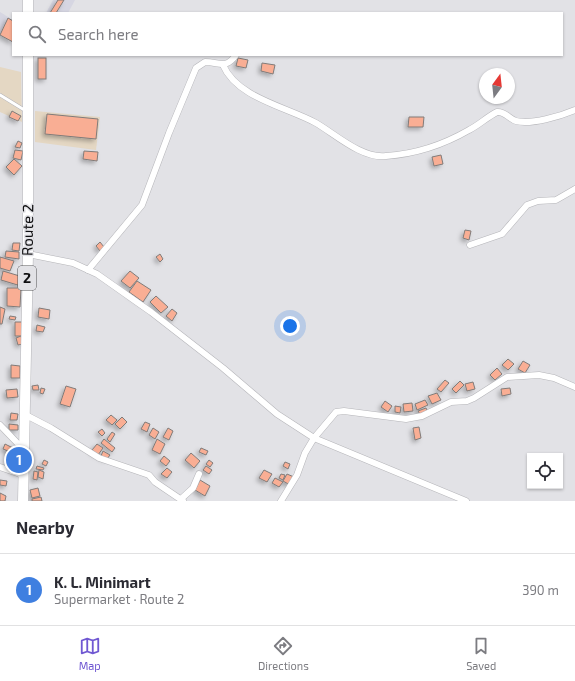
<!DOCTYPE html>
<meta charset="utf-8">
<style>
body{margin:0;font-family:"Exo 2",sans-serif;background:#f2f2f3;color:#2b2b33}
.controls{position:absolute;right:12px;bottom:12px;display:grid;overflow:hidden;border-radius:0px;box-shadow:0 1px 3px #0004}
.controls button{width:36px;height:36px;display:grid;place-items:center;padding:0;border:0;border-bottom:1px solid #e1e1e2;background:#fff;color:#2b2b33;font:20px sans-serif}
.compass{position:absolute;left:479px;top:68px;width:36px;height:36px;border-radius:50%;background:#fff;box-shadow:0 1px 3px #0004;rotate:15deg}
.you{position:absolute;left:290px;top:326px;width:14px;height:14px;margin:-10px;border:3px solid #fff;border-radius:50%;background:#1a73e8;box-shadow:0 0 0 6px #1a73e833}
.badge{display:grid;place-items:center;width:26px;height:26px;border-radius:50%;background:#7058d2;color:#fff;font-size:13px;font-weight:700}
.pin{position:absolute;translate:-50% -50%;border:2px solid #fff;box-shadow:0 1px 4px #0006}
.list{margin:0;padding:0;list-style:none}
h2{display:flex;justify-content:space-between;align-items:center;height:52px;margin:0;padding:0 16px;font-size:17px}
h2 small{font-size:13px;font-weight:400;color:#7c7c81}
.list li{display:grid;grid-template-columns:26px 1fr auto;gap:12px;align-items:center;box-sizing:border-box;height:72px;padding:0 16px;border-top:1px solid #e1e1e2}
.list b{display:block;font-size:15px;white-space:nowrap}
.list p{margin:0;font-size:13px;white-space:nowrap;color:#7c7c81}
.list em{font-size:13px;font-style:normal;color:#7c7c81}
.icon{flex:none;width:22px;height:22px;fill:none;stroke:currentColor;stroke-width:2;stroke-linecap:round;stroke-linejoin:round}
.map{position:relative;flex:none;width:575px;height:501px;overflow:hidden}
.search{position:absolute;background:#fff;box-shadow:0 1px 3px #0004;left:12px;right:12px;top:12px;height:44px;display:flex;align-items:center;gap:10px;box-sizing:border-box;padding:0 14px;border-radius:0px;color:#7c7c81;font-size:15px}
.sheet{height:124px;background:#fff}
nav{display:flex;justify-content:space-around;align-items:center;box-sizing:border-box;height:56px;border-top:1px solid #e1e1e2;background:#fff;font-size:11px;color:#7c7c81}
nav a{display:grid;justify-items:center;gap:2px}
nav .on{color:#7058d2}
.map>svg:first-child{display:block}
.built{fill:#d6d6e2}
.industrial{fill:#e4d7c3}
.building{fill:#f9ae94;stroke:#807b79;filter:url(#shadow)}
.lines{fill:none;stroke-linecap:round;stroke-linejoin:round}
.service-casing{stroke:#b5b5b9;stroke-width:4}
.minor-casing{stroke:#b5b5b9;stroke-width:7}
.trunk-casing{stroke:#b5b5b9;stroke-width:11}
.service{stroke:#fff;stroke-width:3}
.minor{stroke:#fff;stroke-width:6}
.trunk{stroke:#fff;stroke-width:10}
.labels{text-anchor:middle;stroke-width:3;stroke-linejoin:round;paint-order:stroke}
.shield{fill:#e2e2e6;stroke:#4e4e51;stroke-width:1}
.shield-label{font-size:14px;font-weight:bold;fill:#0f0f11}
.street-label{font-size:15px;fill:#0f0f11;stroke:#e2e2e6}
</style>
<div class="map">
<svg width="575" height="501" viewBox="0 0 575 501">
<defs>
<filter id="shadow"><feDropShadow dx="-2.5" dy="2.5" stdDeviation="2" flood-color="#0004"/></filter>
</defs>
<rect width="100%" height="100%" fill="#e2e2e6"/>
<g class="built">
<path d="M53,0H75L68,13H46Z"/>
<path d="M0,12L13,20V43L0,35Z"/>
</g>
<g class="industrial">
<path d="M0,67L21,72L22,122L0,112Z"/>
<path d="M35,111L100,117L96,150L35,142Z"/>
</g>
<g class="building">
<path d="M58,0H64L56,13H50Z"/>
<path d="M8,18L13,21V42L0,35Z"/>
<rect x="38" y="58" width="8" height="21"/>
<path d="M238,58L248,60L246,68L236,66Z"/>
<path d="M262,63L275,65L273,74L261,71Z"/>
<path d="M12,111L21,116L18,121L9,117Z"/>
<path d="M47,114L98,119L96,139L45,134Z"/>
<path d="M409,117H424L423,127H408Z"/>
<path d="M18,141L22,143L20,148L15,147Z"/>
<path d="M15,150L23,151L21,160L13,158Z"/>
<path d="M84,151L98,152L97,161L83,159Z"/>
<path d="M441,155L443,164L434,166L432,157Z"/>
<path d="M14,159L22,166L14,175L6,167Z"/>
<path d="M465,230L471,231L469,240L463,238Z"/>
<path d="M100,242L104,247L100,251L96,246Z"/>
<path d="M13,243H20L19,251L12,250Z"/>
<path d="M6,251L19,252V259L5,257Z"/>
<path d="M160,254L163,259L160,262L156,257Z"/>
<path d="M0,257L14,261L10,271L0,268Z"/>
<path d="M3,271L23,277L21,286L1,280Z"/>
<path d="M130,271L139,278L130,288L121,281Z"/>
<path d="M137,281L151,290L143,302L129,292Z"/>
<path d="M7,288H21L20,307L7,306Z"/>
<path d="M156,296L168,307L161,313L150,302Z"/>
<path d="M0,307L5,309L2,324H0Z"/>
<path d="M39,308L50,310L49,319L38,317Z"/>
<path d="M172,309L177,313L172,321L166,316Z"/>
<path d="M10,316L16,317L15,320L9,319Z"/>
<path d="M15,322H23L24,336H15Z"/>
<path d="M37,325L45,327L43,332L36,331Z"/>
<path d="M21,336L23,344L18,345L16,338Z"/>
<path d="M508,359L514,364L508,370L502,365Z"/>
<path d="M523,361L530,365L525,373L518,369Z"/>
<path d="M11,365L20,366V378H11Z"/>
<path d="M497,368L502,374L495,380L490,375Z"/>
<path d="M445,380L449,383L441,392L437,389Z"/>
<path d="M460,381L464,385L456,393L452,389Z"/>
<path d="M473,382L475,389L467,391L465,384Z"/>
<path d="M38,385L39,390H33L32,386Z"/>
<path d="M66,386L76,389L70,407L60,404Z"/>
<path d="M41,388L45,389L43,394L40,393Z"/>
<path d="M510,388L511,394L502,396L501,389Z"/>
<path d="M17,389L18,397L7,398L6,390Z"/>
<path d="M437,393L441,400L432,404L428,396Z"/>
<path d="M425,400L428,405L417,410L415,404Z"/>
<path d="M385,401L392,406L388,412L381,407Z"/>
<path d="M412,403L413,411L404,412L403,404Z"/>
<path d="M395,406L401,407L400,413L395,412Z"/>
<path d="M426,408L428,412L421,416L418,411Z"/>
<path d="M11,413L18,414L17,420H10Z"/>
<path d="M111,415L117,420L112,425L106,420Z"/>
<path d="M122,417L127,422L120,429L115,424Z"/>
<path d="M145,422L150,424L147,432L141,429Z"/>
<path d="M9,424L18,425V430H9Z"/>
<path d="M419,427L421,438L415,440L413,428Z"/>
<path d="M153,428L159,432L155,439L149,435Z"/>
<path d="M168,428L173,431L169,440L163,437Z"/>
<path d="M102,429L105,433L102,436L98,432Z"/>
<path d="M112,432L115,434L110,442L107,439Z"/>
<path d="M104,439L115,448L112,452L101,443Z"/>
<path d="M157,439L165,444L160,454L152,450Z"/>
<path d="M5,444L15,449L13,453L3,449Z"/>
<path d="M97,444L103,448L98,455L92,450Z"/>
<path d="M201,448L208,451L206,455L199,452Z"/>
<path d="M103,451L110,455L107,459L101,456Z"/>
<path d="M191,453L200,461L194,468L185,460Z"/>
<path d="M164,456L170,461L166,466L160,461Z"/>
<path d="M44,460L48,462L46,466L42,464Z"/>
<path d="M209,460L213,463L210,467L206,464Z"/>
<path d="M285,462L290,464L288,469L283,466Z"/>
<path d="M14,465L18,466L17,470L13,469Z"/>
<path d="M37,466L44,468L43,470L36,469Z"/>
<path d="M206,466L212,470L209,474L203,470Z"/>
<path d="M167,468L172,472L167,478L161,474Z"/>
<path d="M39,470L44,472L43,479L38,477Z"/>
<path d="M264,470L272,474L267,482L259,478Z"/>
<path d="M34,471L38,472L37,480L33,479Z"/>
<path d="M281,474L285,475L283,480L279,478Z"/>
<path d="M287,474L294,477L290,485L283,481Z"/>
<path d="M275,478L283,482L279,487L272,483Z"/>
<path d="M0,480L7,481L6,486L0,485Z"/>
<path d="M200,480L210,486L205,496L195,490Z"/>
<path d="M38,488L40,496L32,498L30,490Z"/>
<path d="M0,493L6,496L5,501H0Z"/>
<path d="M41,497L42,501H32V499Z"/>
</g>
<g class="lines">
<g class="service-casing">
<path id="service" d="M0,95L26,111"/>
</g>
<g class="minor-casing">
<g id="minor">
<path d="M223,65C237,98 287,107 316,123C335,134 362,159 386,156C416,154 443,145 469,130C479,125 487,117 497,112C505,111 509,119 516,121C531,125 561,116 575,110"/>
<path d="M470,245L502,234L527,205L538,201L556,200L575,189"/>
<path d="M28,254L73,263L97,274L151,312L223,368L277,414L314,438L466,501"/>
<path d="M88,270L142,205L169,133L196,68L205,62C220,62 225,70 236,55"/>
<path d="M24,414L51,428L99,458L149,475L155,482L183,501"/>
<path d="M0,425L24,450"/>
<path d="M0,467L23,475"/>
<path d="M181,499L193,488L199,474"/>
<path d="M281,501L297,475L305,453L314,438L336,412L344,411L406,419L422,416L451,402L467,401L474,398L507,377L539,375L554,378L575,387"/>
</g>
</g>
<g class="trunk-casing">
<g id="trunk">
<path d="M28,13V0"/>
<path d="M23,501L28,254V55"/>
</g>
</g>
<use href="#service" class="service"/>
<use href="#minor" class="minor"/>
<use href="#trunk" class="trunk"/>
</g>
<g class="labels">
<rect class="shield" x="18" y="266" width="18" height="24" rx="3"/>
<g class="shield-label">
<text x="27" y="283">2</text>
</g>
<g class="street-label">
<text transform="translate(28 230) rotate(-89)" y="5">Route 2</text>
</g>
</g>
</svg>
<div class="controls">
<button><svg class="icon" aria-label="locate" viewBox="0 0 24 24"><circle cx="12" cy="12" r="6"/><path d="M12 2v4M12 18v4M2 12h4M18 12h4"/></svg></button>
</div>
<svg class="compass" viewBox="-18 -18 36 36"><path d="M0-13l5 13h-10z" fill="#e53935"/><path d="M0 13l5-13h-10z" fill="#7c7c81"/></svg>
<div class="you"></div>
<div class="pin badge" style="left:19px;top:460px;background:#3f7fe0">1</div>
<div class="search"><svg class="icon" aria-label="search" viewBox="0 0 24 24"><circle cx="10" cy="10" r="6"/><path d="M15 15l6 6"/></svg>Search here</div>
</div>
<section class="sheet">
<h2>Nearby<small></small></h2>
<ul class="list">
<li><span class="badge" style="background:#3f7fe0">1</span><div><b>K. L. Minimart</b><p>Supermarket · Route 2</p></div><em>390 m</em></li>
</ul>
</section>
<nav>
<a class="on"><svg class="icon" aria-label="map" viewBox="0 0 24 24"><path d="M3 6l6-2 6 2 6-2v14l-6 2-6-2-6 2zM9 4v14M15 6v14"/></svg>Map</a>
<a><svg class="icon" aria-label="directions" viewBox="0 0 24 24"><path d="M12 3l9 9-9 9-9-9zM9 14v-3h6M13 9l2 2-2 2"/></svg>Directions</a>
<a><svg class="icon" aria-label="saved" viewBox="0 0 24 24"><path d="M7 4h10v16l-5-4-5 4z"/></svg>Saved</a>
</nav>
